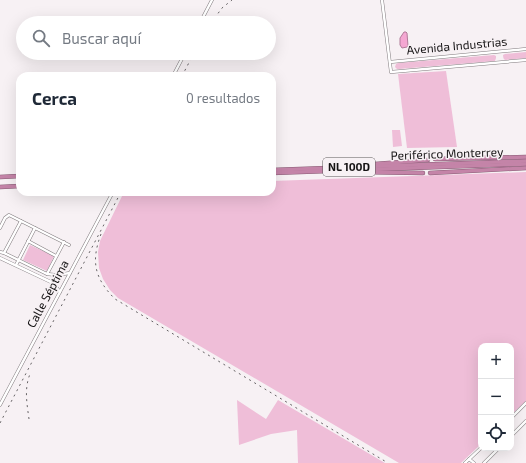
<!DOCTYPE html>
<html lang="es">
<meta charset="utf-8">
<style>
body{margin:0;font-family:"Exo 2",sans-serif;background:#f6f6f7;color:#1f2937}
.controls{position:absolute;right:12px;bottom:12px;display:grid;overflow:hidden;border-radius:8px;box-shadow:0 4px 16px #0002}
.controls button{width:36px;height:36px;display:grid;place-items:center;padding:0;border:0;border-bottom:1px solid #e0e1e3;background:#fff;color:#1f2937;font:20px sans-serif}
.list{margin:0;padding:0;list-style:none}
h2{display:flex;justify-content:space-between;align-items:center;height:52px;margin:0;padding:0 16px;font-size:17px}
h2 small{font-size:13px;font-weight:400;color:#747a83}
.icon{flex:none;width:22px;height:22px;fill:none;stroke:currentColor;stroke-width:2;stroke-linecap:round;stroke-linejoin:round}
.map{position:relative;flex:none;width:526px;height:463px;overflow:hidden}
.search{position:absolute;background:#fff;box-shadow:0 4px 16px #0002;left:16px;top:16px;width:260px;height:44px;display:flex;align-items:center;gap:10px;box-sizing:border-box;padding:0 14px;border-radius:22px;color:#747a83;font-size:15px}
.panel{position:absolute;background:#fff;box-shadow:0 4px 16px #0002;left:16px;top:72px;width:260px;height:124px;border-radius:12px}
.map>svg:first-child{display:block}
.green{fill:#efbed8}
.water{fill:#f4a7d2;stroke:#b17b99}
.lines{fill:none;stroke-linecap:round;stroke-linejoin:round}
.minor-casing{stroke:#817b7e;stroke-width:3.5}
.highway-casing{stroke:#875c74;stroke-width:4.5}
.minor{stroke:#fff;stroke-width:2.5}
.highway{stroke:#c484a8;stroke-width:3.5}
.rail{stroke:#666365;stroke-width:1;stroke-dasharray:2 4;stroke-linecap:butt}
.labels{text-anchor:middle;stroke-width:3;stroke-linejoin:round;paint-order:stroke}
.shield{fill:#f7f1f4;stroke:#595657;stroke-width:1}
.shield-label{font-size:11px;font-weight:bold;fill:#151314}
.street-label{font-size:12px;fill:#151314;stroke:#f7f1f4}
</style>
<div class="map">
<svg width="526" height="463" viewBox="0 0 526 463">
<rect width="100%" height="100%" fill="#f7f1f4"/>
<g class="green">
<path d="M526,52V58L506,60C504,60 503,58 503,55L505,54Z"/>
<path d="M494,55L496,56V58L495,61L399,69H397L395,67L396,64L398,63Z"/>
<path d="M446,71L457,147L407,148L398,74Z"/>
<path d="M392,130H400L402,146L393,147Z"/>
<path d="M526,172V401L511,415V346H481V444L461,463H399L118,298L110,290L103,279L99,268L98,252L100,241L124,192H272V181Z"/>
<path d="M30,245L54,256L47,271L23,260Z"/>
<path d="M237,400L266,419L278,400L385,463H298L297,430L271,434L239,445Z"/>
</g>
<path class="water" d="M404,32H406L407,33L408,46L407,47L402,48L400,45V38Z"/>
<g class="lines">
<g class="minor-casing">
<g id="minor">
<path d="M382,0L391,72L526,60"/>
<path d="M200,23L212,0"/>
<path d="M390,62L526,49"/>
<path d="M173,76L185,53"/>
<path d="M0,228L5,218L9,215L69,245"/>
<path d="M28,241L56,256"/>
<path d="M0,252L4,253L47,274L56,275L70,273"/>
<path d="M4,253L21,221"/>
<path d="M0,258L53,283L60,292"/>
<path d="M16,265L35,228"/>
<path d="M47,274L64,242"/>
<path d="M53,283L56,275"/>
<path d="M0,405L113,192"/>
<path d="M511,418L526,403"/>
<path d="M511,436L526,421"/>
<path d="M469,459L474,463"/>
<path d="M465,463L481,448"/>
<path d="M484,463L499,448"/>
</g>
</g>
<g class="highway-casing">
<g id="highway">
<path d="M435,159L526,157"/>
<path d="M362,165L428,160"/>
<path d="M272,170L526,161"/>
<path d="M358,172L423,173"/>
<path d="M272,173L526,164"/>
<path d="M430,173L526,168"/>
<path d="M0,177L20,176"/>
<path d="M0,187L20,186"/>
</g>
</g>
<use href="#minor" class="minor"/>
<use href="#highway" class="highway"/>
<g class="rail">
<path d="M211,23L222,8L232,0"/>
<path d="M182,76L194,53"/>
<path d="M101,234C91,261 94,278 115,299L388,463"/>
<path d="M29,419C27,404 24,389 30,374"/>
<path d="M0,423L121,192"/>
</g>
</g>
<g class="labels">
<rect class="shield" x="323" y="158" width="52" height="18" rx="3"/>
<g class="shield-label">
<text x="349" y="171">NL 100D</text>
</g>
<g class="street-label">
<text transform="translate(457 46) rotate(-5)" y="4">Avenida Industrias</text>
<text transform="translate(447 154) rotate(-2)" y="4">Periférico Monterrey</text>
<text transform="translate(48 294) rotate(-62)" y="4">Calle Séptima</text>
</g>
</g>
</svg>
<div class="controls">
<button>+</button>
<button>−</button>
<button><svg class="icon" aria-label="locate" viewBox="0 0 24 24"><circle cx="12" cy="12" r="6"/><path d="M12 2v4M12 18v4M2 12h4M18 12h4"/></svg></button>
</div>
<div class="search"><svg class="icon" aria-label="search" viewBox="0 0 24 24"><circle cx="10" cy="10" r="6"/><path d="M15 15l6 6"/></svg>Buscar aquí</div>
<section class="panel">
<h2>Cerca<small>0 resultados</small></h2>
<ul class="list">
</ul>
</section>
</div>
